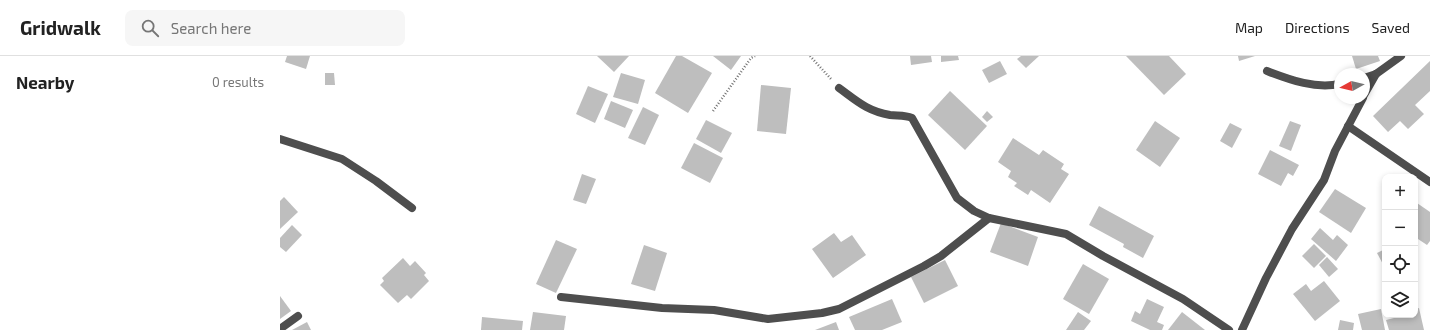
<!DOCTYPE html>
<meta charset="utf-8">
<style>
body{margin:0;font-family:"Exo 2",sans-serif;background:#f6f6f6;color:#222}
.controls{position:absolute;right:12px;bottom:12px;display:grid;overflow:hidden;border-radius:8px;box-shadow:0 2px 6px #0003}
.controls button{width:36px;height:36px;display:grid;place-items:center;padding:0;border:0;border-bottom:1px solid #e0e0e0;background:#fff;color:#222;font:20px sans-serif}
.compass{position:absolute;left:1054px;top:12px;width:36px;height:36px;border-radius:50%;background:#fff;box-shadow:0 2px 6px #0003;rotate:262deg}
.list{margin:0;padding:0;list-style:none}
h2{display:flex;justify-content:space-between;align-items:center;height:52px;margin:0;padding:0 16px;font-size:17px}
h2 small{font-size:13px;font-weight:400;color:#767676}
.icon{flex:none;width:22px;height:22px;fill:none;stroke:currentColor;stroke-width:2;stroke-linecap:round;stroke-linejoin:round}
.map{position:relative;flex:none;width:1150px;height:274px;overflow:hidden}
header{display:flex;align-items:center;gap:24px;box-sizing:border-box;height:56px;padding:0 20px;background:#fff;border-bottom:1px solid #e0e0e0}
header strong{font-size:19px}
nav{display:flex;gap:22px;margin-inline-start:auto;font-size:14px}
.search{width:280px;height:36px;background:#f6f6f6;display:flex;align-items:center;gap:10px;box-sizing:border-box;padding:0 14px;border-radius:8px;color:#767676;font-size:15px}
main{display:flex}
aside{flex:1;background:#fff}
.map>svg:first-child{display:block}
.building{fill:#bebebe}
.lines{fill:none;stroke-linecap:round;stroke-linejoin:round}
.path{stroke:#707070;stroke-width:2.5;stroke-dasharray:1 2;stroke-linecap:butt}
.service{stroke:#4e4e4e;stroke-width:8}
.minor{stroke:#4e4e4e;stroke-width:8}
</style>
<header>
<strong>Gridwalk</strong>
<div class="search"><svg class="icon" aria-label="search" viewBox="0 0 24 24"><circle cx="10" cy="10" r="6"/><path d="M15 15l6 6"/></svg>Search here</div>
<nav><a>Map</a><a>Directions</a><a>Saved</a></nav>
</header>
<main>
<aside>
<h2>Nearby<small>0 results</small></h2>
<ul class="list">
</ul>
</aside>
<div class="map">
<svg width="1150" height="274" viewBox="0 0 1150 274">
<rect width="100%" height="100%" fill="#fff"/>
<g class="building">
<path d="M7,0H30L26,13L5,6Z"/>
<path d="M317,0H349L334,16Z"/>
<path d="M396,0H402L432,17L408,57L375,37Z"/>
<path d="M433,0H461L451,14Z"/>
<path d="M630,0H651L652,6L631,9Z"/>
<path d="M661,0H678L679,4L661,6Z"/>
<path d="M741,0H759L746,12L737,3Z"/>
<path d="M846,0H889L906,18L884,39Z"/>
<path d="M958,0H975L959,5Z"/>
<path d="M1072,0H1098L1100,5L1076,13Z"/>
<path d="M720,5L727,18L709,27L702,14Z"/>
<path d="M1150,5V35L1135,49L1144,58L1128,73L1120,65L1108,76L1093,60Z"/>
<path d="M45,17H54L55,29H45Z"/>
<path d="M341,17L365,24L358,48L333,41Z"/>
<path d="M481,29L511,32L506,78L477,75Z"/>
<path d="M308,30L328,38L315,67L296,58Z"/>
<path d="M670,35L707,70L685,94L648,59Z"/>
<path d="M331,45L353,54L345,72L324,63Z"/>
<path d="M363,51L379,59L365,89L348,82Z"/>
<path d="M707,55L713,61L707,66L702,61Z"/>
<path d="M426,64L452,77L441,97L416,83Z"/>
<path d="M875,65L900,82L880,111L856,94Z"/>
<path d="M1010,65L1021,69L1011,95L999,90Z"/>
<path d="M950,67L962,73L952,92L940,85Z"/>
<path d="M733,82L759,99L763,94L784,108L781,113L789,118L770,147L751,134L748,139L734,130L737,127L728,121L731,115L718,106Z"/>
<path d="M414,87L443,102L430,127L401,112Z"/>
<path d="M990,94L1019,109L1013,120L1008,117L1001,130L978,118Z"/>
<path d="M302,118L316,123L306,148L293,144Z"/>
<path d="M1055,133L1086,152L1071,177L1039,156Z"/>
<path d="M4,141L18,156L0,173V145Z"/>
<path d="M1137,147L1150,156V185L1147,189L1135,181V150Z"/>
<path d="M819,150L874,180L863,202L843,191L844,188L809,169Z"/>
<path d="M721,167L758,181L748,210L710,196Z"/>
<path d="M12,169L22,179L6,196L0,191V182Z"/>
<path d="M1040,172L1053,184L1057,179L1068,189L1056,205L1031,183Z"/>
<path d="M554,177L561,186L572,179L586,199L553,222L532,193Z"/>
<path d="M276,184L297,193L276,237L256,228Z"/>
<path d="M1034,188L1046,200L1034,212L1022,200Z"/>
<path d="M364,189L387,197L375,235L351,228Z"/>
<path d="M1105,193V212L1097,197Z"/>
<path d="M1047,201L1058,213L1049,221L1039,209Z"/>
<path d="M123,202L130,210L135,205L146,217L144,219L149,225L131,243L127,239L118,247L100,229L104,225L102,222Z"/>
<path d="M665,204L678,230L644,247L631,221Z"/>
<path d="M803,208L829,223L809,258L783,243Z"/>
<path d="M1044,225L1060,245L1035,265L1013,238L1026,228L1031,235Z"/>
<path d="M0,240L11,255L0,263Z"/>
<path d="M612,243L622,266L602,274H575L569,261Z"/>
<path d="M867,243L884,251L877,266L884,269L882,274H870L851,265L855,255L860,258Z"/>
<path d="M1139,252L1144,274H1109L1106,264L1126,259H1135V253Z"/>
<path d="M1101,253L1105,274H1082L1078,258Z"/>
<path d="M253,256L286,260L284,274H250Z"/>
<path d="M798,256L811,265L804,274H786Z"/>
<path d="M902,256L925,274H888Z"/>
<path d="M202,261L243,265L242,274H201Z"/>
<path d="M1060,264L1074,267L1073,274H1058Z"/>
<path d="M27,266L31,274H12Z"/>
<path d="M556,266L559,274H535Z"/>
</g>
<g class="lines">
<g class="path">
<path d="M530,0L551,23"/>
<path d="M433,55L471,2L475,0"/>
</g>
<path class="service" d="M0,83L62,103L96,125L132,152"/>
<g class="minor">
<path d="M987,15C1011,24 1034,33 1060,28"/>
<path d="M1084,22L1096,18L1121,0"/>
<path d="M559,32C577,45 587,55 610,59C617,60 625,59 632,62L677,142L694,155L709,162"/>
<path d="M1084,39L1096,18"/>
<path d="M1068,70L1150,126"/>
<path d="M281,241L382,252L434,254L488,263L542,257L559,253L644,210L661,200L709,162L786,178L823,200L903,243L949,274"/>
<path d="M0,273L18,260"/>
<path d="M962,274L986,222L1012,173L1044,124L1055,95L1083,42"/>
</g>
</g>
</svg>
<div class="controls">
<button>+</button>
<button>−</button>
<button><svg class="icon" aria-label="locate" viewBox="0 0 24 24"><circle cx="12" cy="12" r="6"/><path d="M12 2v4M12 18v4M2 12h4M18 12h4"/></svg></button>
<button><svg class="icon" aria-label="layers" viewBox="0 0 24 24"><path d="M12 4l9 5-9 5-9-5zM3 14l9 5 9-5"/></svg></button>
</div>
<svg class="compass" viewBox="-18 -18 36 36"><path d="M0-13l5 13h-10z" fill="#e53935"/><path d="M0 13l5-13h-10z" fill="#767676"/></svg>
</div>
</main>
